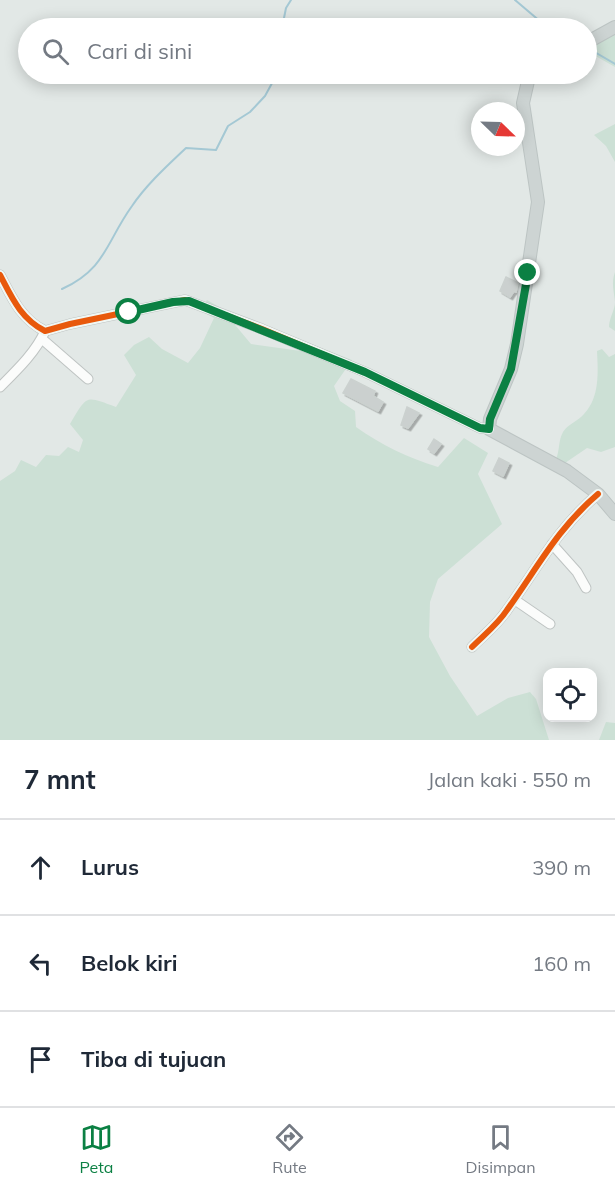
<!DOCTYPE html>
<html lang="id">
<meta charset="utf-8">
<style>
body{margin:0;font-family:Mulish,sans-serif;background:#f6f6f7;color:#1f2937}
.controls{position:absolute;right:18px;bottom:18px;display:grid;overflow:hidden;border-radius:12px;box-shadow:0 3px 15px #0003}
.controls button{width:54px;height:54px;display:grid;place-items:center;padding:0;border:0;border-bottom:2px solid #e0e1e3;background:#fff;color:#1f2937;font:30px sans-serif}
.compass{position:absolute;left:471px;top:102px;width:54px;height:54px;border-radius:50%;background:#fff;box-shadow:0 3px 15px #0003;rotate:113deg}
.stop{position:absolute;width:18px;height:18px;margin:-14px;border:4px solid #0b8043;border-radius:50%;background:#fff}
.stop.end{background:#0b8043;border-color:#fff;box-shadow:0 2px 6px #0008}
.list{margin:0;padding:0;list-style:none}
h2{display:flex;justify-content:space-between;align-items:center;height:78px;margin:0;padding:0 24px;font-size:26px}
h2 small{font-size:20px;font-weight:400;color:#747a83}
.list li{display:grid;grid-template-columns:39px 1fr auto;gap:18px;align-items:center;box-sizing:border-box;height:96px;padding:0 24px;border-top:2px solid #e0e1e3}
.list b{display:block;font-size:22px;white-space:nowrap}
.list em{font-size:20px;font-style:normal;color:#747a83}
.icon{flex:none;width:33px;height:33px;fill:none;stroke:currentColor;stroke-width:2;stroke-linecap:round;stroke-linejoin:round}
.map{position:relative;flex:none;width:615px;height:740px;overflow:hidden}
.search{position:absolute;background:#fff;box-shadow:0 3px 15px #0003;left:18px;right:18px;top:18px;height:66px;display:flex;align-items:center;gap:15px;box-sizing:border-box;padding:0 21px;border-radius:33px;color:#747a83;font-size:22px}
.sheet{height:366px;background:#fff}
nav{display:flex;justify-content:space-around;align-items:center;box-sizing:border-box;height:84px;border-top:2px solid #e0e1e3;background:#fff;font-size:16px;color:#747a83}
nav a{display:grid;justify-items:center;gap:3px}
nav .on{color:#0b8043}
.map>svg:first-child{display:block}
.green{fill:#cce0d5}
.lines{fill:none;stroke-linecap:round;stroke-linejoin:round}
.stream{stroke:#a4c8d4;stroke-width:2}
.building{fill:#cbd0cf;stroke:#cbd1cf;stroke-width:1.5;filter:url(#shadow)}
.minor-casing{stroke:#bfc4c3;stroke-width:11}
.major-casing{stroke:#bcc4c3;stroke-width:14}
.minor{stroke:#fbfcfb;stroke-width:9}
.major{stroke:#cdd4d3;stroke-width:12}
.cycleway-casing{stroke:#f0f7f4;stroke-width:10}
.cycleway{stroke:#e8590c;stroke-width:6}
.route{stroke:#0b8043;stroke-width:8}
</style>
<div class="map">
<svg width="615" height="740" viewBox="0 0 615 740">
<defs>
<filter id="shadow"><feDropShadow dx="2.5" dy="2.5" stdDeviation="0" flood-color="#0004"/></filter>
</defs>
<rect width="100%" height="100%" fill="#e2e8e6"/>
<g class="green">
<path d="M615,34V67L592,54L598,43Z"/>
<path d="M615,124V162L606,146L594,135Z"/>
<path d="M615,272V331L609,327C609,318 615,310 615,302C614,291 611,283 615,272Z"/>
<path d="M207,300L221,308L251,344L301,351L306,342L352,360L334,386L340,401L355,411L356,427C381,445 409,458 438,467L464,438L488,453L478,474L502,524L438,579L430,602L429,637L450,676L477,716L508,698L530,692L536,699L549,740H0V481L15,471L21,460L36,467L46,455L59,456L68,447L79,452L83,440L70,424C88,394 85,396 116,407L136,375L124,355L134,345L149,337L162,349L188,363L200,348L214,318L199,310Z"/>
<path d="M602,349L609,357L615,354V447L601,452L587,448L565,463L556,459C560,450 558,441 563,432C568,424 578,421 584,414C600,397 598,372 597,351Z"/>
<path d="M606,722L615,723V740H599Z"/>
</g>
<g class="lines">
<g class="stream">
<path d="M515,0L548,28"/>
<path d="M282,28L286,8L291,0"/>
<path d="M586,47L615,64"/>
<path d="M62,289C106,269 106,242 132,206C147,184 167,166 186,148L216,150L228,126L250,112L265,96L277,74"/>
</g>
</g>
<g class="building">
<path d="M506,277L518,283L516,292L514,291L510,297L500,291Z"/>
<path d="M351,379L375,391L373,396L383,402L378,411L343,393Z"/>
<path d="M407,407L419,413L408,428L401,425Z"/>
<path d="M434,439L441,444L434,453L428,449Z"/>
<path d="M499,458L509,463L503,476L493,471Z"/>
</g>
<g class="lines">
<g class="minor-casing">
<g id="minor">
<path d="M0,275C12,298 21,319 45,331L70,324L185,300L262,329L365,372L480,428L489,429"/>
<path d="M42,339L88,379"/>
<path d="M0,387C16,371 36,352 45,331"/>
<path d="M552,544L577,572L586,588"/>
<path d="M515,600L550,624"/>
<path d="M472,647C484,635 498,624 507,610C538,567 557,529 598,494"/>
</g>
</g>
<g class="major-casing">
<g id="major">
<path d="M586,43L615,27"/>
<path d="M534,74L528,81L523,103L538,202L517,344L511,369L490,419L489,429L567,471L598,494L615,514"/>
</g>
</g>
<use href="#minor" class="minor"/>
<use href="#major" class="major"/>
<g class="cycleway-casing">
<g id="cycleway">
<path d="M0,275C12,298 21,319 45,331L70,324L185,300L262,329L365,372L480,428L489,429"/>
<path d="M472,647C484,635 498,624 507,610C538,567 557,529 598,494"/>
</g>
</g>
<use href="#cycleway" class="cycleway"/>
</g>
<g class="lines">
<path class="route" d="M129,312L173,302L189,301L365,372L480,428L489,429L490,419L511,369L528,273"/>
</g>
</svg>
<div class="controls">
<button><svg class="icon" aria-label="locate" viewBox="0 0 24 24"><circle cx="12" cy="12" r="6"/><path d="M12 2v4M12 18v4M2 12h4M18 12h4"/></svg></button>
</div>
<svg class="compass" viewBox="-18 -18 36 36"><path d="M0-13l5 13h-10z" fill="#e53935"/><path d="M0 13l5-13h-10z" fill="#747a83"/></svg>
<div class="stop" style="left:129px;top:312px"></div>
<div class="stop end" style="left:528px;top:273px"></div>
<div class="search"><svg class="icon" aria-label="search" viewBox="0 0 24 24"><circle cx="10" cy="10" r="6"/><path d="M15 15l6 6"/></svg>Cari di sini</div>
</div>
<section class="sheet">
<h2>7 mnt<small>Jalan kaki · 550 m</small></h2>
<ul class="list">
<li><svg class="icon" aria-label="ahead" viewBox="0 0 24 24"><path d="M12 20V5M6 11l6-6 6 6"/></svg><div><b>Lurus</b></div><em>390 m</em></li>
<li><svg class="icon" aria-label="left" viewBox="0 0 24 24"><path d="M17 20v-9H6M10 6l-5 5 5 5"/></svg><div><b>Belok kiri</b></div><em>160 m</em></li>
<li><svg class="icon" aria-label="arrive" viewBox="0 0 24 24"><path d="M6 21V4h12l-3 4 3 4H6"/></svg><div><b>Tiba di tujuan</b></div></li>
</ul>
</section>
<nav>
<a class="on"><svg class="icon" aria-label="map" viewBox="0 0 24 24"><path d="M3 6l6-2 6 2 6-2v14l-6 2-6-2-6 2zM9 4v14M15 6v14"/></svg>Peta</a>
<a><svg class="icon" aria-label="directions" viewBox="0 0 24 24"><path d="M12 3l9 9-9 9-9-9zM9 14v-3h6M13 9l2 2-2 2"/></svg>Rute</a>
<a><svg class="icon" aria-label="saved" viewBox="0 0 24 24"><path d="M7 4h10v16l-5-4-5 4z"/></svg>Disimpan</a>
</nav>
